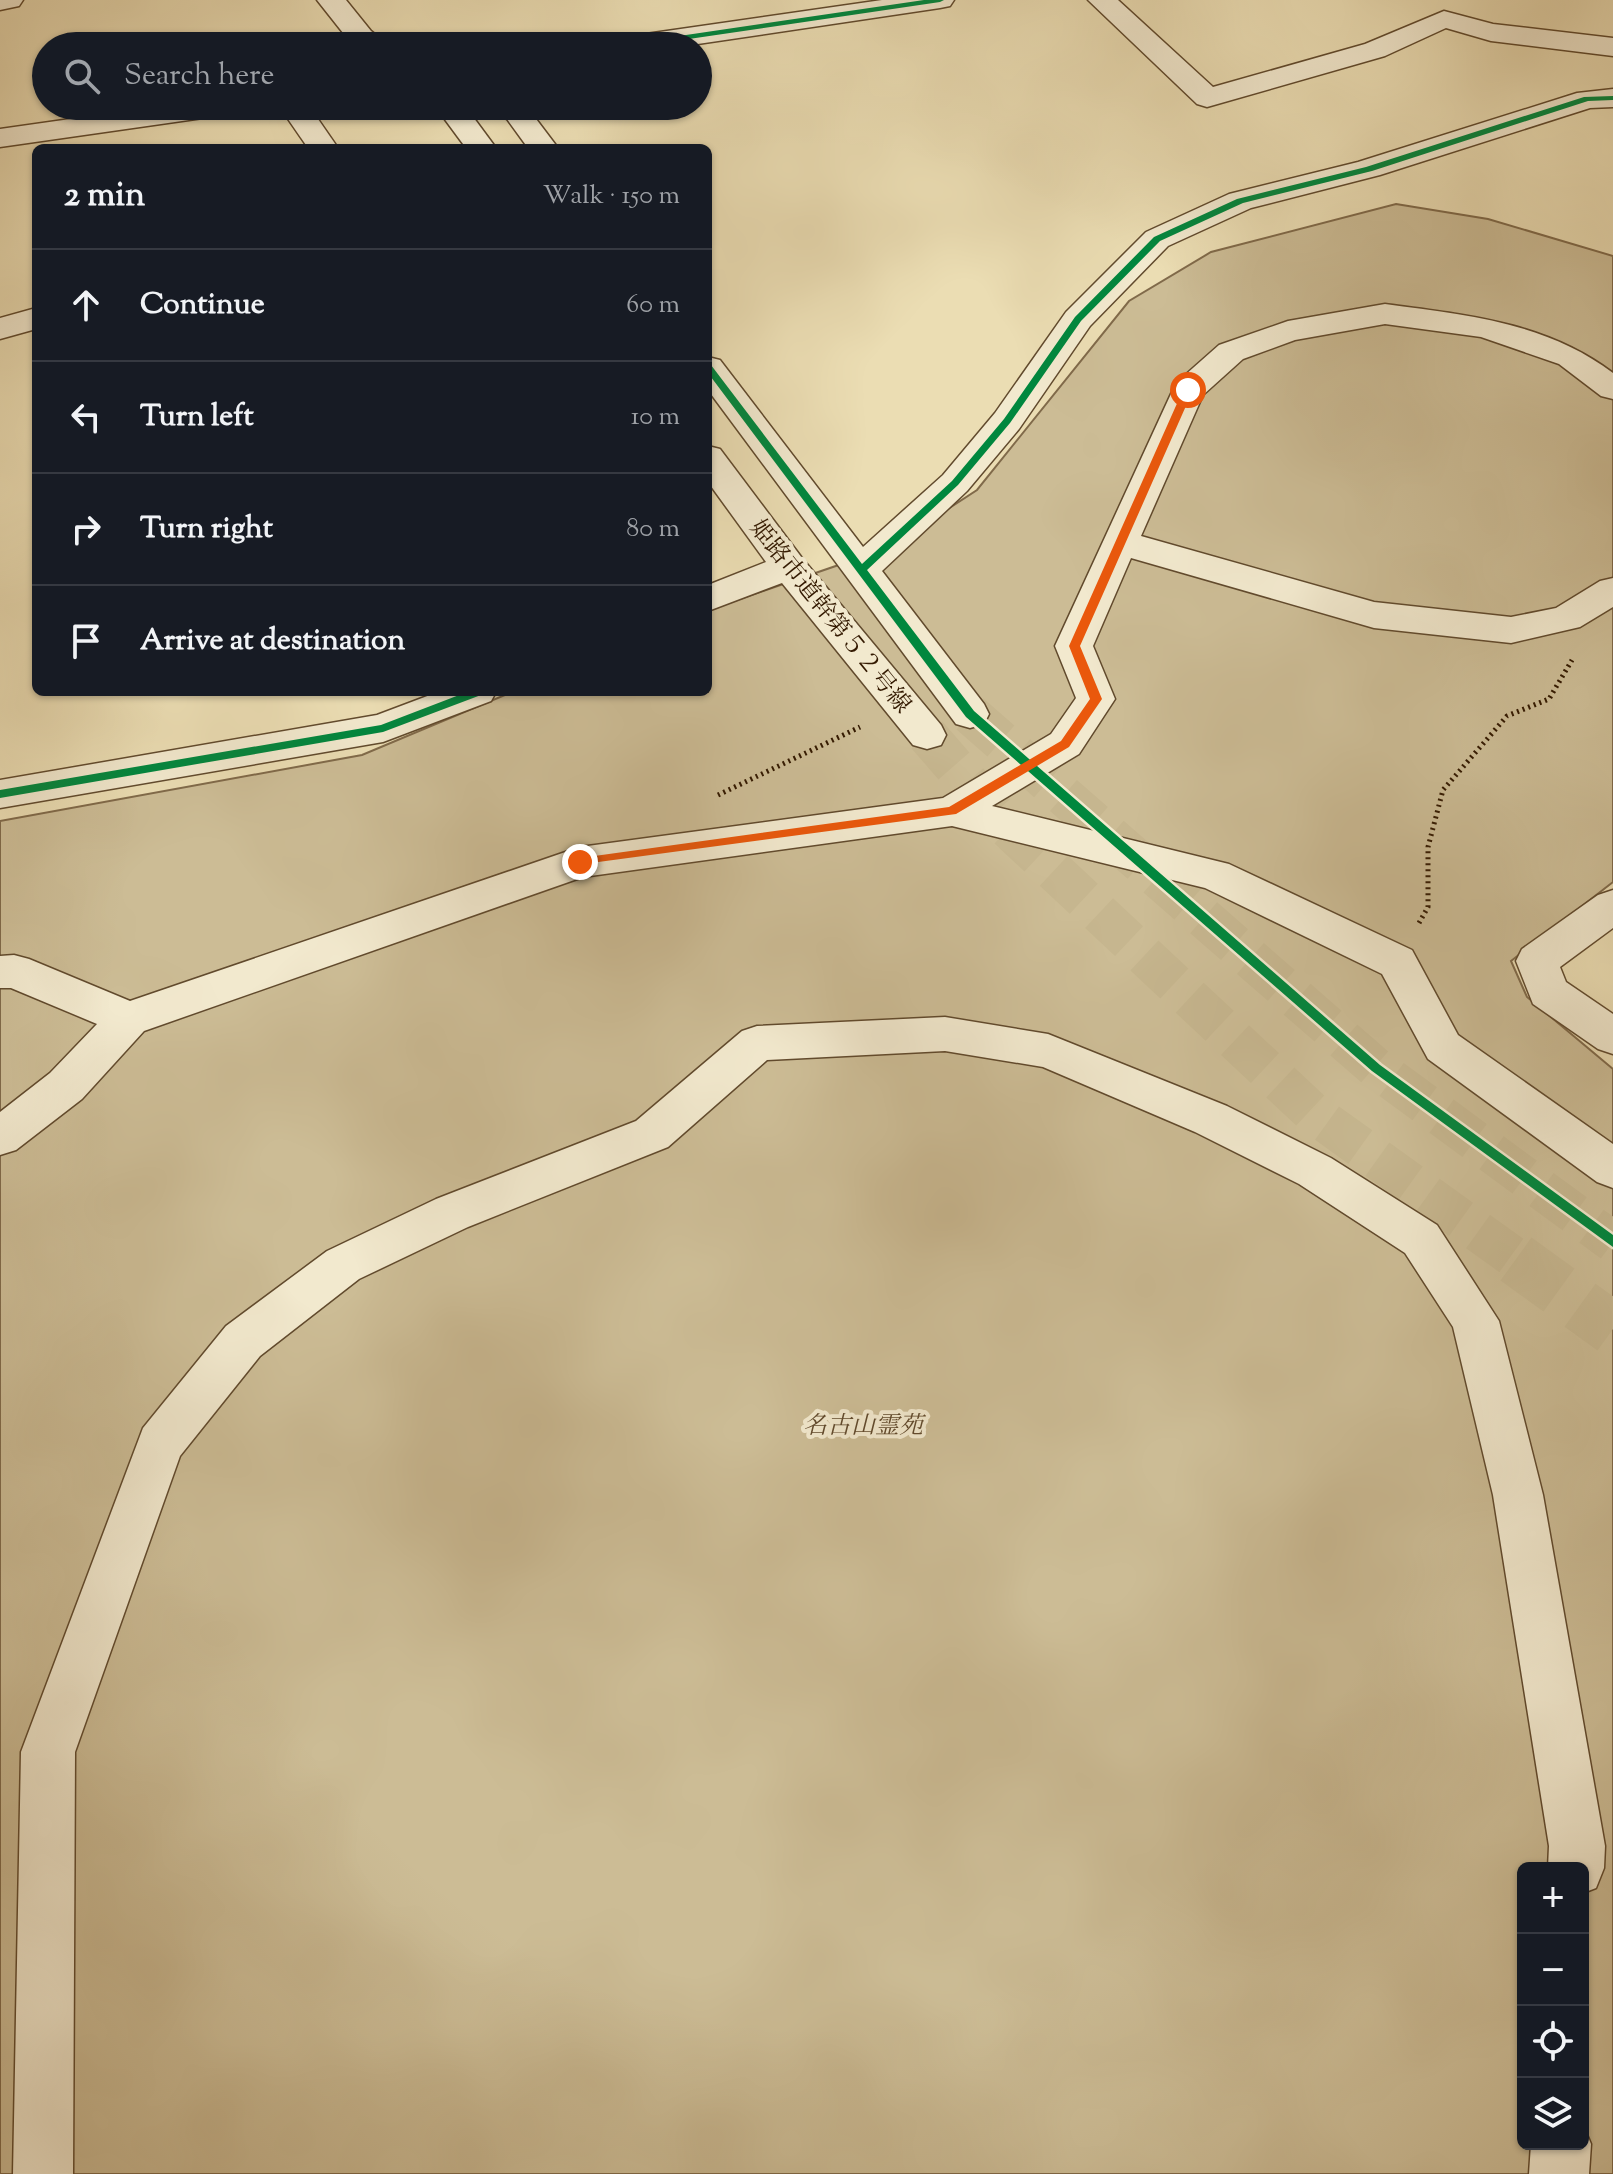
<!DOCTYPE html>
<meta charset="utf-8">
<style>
body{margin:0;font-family:"Sorts Mill Goudy","Noto Serif JP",serif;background:#20242c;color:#f1f3f6}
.controls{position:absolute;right:24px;bottom:24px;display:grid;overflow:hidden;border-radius:12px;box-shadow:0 2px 6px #0004}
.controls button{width:72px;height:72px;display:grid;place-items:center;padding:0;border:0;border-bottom:2px solid #363941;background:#171b24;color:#f1f3f6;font:40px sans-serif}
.stop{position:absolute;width:24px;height:24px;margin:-18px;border:6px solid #ea580c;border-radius:50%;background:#fff}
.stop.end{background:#ea580c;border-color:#fff;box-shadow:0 2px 8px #0008}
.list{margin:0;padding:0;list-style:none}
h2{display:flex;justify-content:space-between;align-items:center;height:104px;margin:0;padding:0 32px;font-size:34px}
h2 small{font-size:26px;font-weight:400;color:#9ea1a6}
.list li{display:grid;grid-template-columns:52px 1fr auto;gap:24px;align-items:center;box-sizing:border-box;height:112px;padding:0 32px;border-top:2px solid #363941}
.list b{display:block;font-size:30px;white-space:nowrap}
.list em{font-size:26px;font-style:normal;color:#9ea1a6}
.icon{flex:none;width:44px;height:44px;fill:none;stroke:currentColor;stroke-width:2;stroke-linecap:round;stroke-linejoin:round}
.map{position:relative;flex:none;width:1613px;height:2174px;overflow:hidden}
.search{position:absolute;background:#171b24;box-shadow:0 2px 6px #0004;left:32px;top:32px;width:680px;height:88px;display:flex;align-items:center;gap:20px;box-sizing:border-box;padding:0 28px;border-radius:44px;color:#9ea1a6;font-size:30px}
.panel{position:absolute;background:#171b24;box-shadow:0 2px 6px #0004;left:32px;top:144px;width:680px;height:552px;border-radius:12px}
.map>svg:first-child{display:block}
.green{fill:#ccbc95;stroke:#806a4a;stroke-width:2;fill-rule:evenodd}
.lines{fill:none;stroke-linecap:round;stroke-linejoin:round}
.minor-tunnel-far1{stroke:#c6b68f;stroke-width:41;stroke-dasharray:41 21;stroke-linecap:butt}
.minor-tunnel{stroke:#c6b68f;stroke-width:53;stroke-dasharray:53 26;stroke-linecap:butt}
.minor-casing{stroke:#614a2d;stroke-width:3}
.path{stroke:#331900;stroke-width:5;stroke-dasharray:2 4;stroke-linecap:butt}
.minor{fill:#f2e9ce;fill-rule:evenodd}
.cycleway-casing{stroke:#f2e9ce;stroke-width:5}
.cycleway{fill:#00873e;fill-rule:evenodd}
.route{fill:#ea580c}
.labels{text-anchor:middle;stroke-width:8;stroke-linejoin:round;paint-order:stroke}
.street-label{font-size:24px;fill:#331900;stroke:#f2e9ce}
.park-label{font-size:24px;font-style:italic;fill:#614a2d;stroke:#f2e9ce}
</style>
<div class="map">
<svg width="1613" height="2174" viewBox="0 0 1613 2174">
<rect width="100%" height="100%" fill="#ebddb3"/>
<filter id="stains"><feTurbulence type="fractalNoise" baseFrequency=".0025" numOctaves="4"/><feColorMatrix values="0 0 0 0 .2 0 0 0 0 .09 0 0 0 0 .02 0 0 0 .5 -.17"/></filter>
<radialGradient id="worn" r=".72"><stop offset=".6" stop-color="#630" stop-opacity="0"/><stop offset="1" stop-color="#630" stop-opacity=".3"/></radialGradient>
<path class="green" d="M1396,204L1488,219L1613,256V882L1511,961L1527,997L1613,1069V2174H0V821L362,755L512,692H708V610L888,548L977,490L1129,301L1211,252ZM1523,1868H1583V2144H1523Z"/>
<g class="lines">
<g class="minor-tunnel-far1">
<path d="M970,714L1376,1068L1613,1242"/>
<path d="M927,735L1008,828L1313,1113L1519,1261"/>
</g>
<path class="minor-tunnel" d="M1516,1259L1613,1329"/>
<g class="minor-casing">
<g id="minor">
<path d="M0,0H23L19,6L0,10Z"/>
<path d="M317,0H346L371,31L390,46L351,43Z"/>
<path d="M882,0H954L950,6L940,8L684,46H611L615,40L625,37Z"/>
<path d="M1088,0H1118L1213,87L1365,44L1444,11L1493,24L1613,38V56L1491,41L1446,28L1385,56L1207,107L1197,104Z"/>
<path d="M1613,89V107L1590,108L1380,175L1251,208L1168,246L1090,326L1019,429L967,491L882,571L984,704L989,714L984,724L970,728L956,724L708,390V357L720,360L863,547L943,475L995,413L1066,312L1146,232L1229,194L1358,162L1577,93Z"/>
<path d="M162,106H239L234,112L224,115L0,147V129Z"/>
<path d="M279,106H309L338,148H308Z"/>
<path d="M435,106H465L496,148H466Z"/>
<path d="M485,106L527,107L558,148H528L507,119L490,112Z"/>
<path d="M1385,304C1466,315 1546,322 1613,373V399L1601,396L1559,364L1481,337L1385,324L1295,340L1243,359L1203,395L1141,536L1374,602L1511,617L1556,608L1600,581L1613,578V607L1580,627L1511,643L1374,628L1131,558L1093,646L1115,699L1079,754L992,806L1229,864L1412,950L1458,1035L1613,1144V1188L1597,1182L1428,1059L1382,974L1205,888L952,826L583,877L144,1031L82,1099L16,1150L0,1155V1112L50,1073L97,1024L11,988H0V956L14,955L29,959L130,1001L580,847L943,798L1051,734L1076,698L1055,646L1176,383L1219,345L1288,321Z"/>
<path d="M36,308V329L0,339V318Z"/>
<path d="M708,446L720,449L802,558L941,725L946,735L941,745L927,749L913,745L782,583L708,611V585L766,562L708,482Z"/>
<path d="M438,692H496L491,701L383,742L0,808V780L377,715Z"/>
<path d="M1613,890V928L1560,967L1566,982L1613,1014V1054L1598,1049L1533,1004L1516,961L1522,949L1598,895Z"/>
<path d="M945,1017L1048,1034L1227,1106L1331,1158L1437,1225L1499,1321L1543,1495L1605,1846L1604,1868L1596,1888L1583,1893V1868H1548L1549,1846L1493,1495L1453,1327L1405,1253L1299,1184L1195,1132L1043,1067L945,1051L767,1060L668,1147L468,1227L359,1279L260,1356L180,1456L75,1752L73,2174H13L21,1752L143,1428L226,1326L327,1251L436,1199L636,1121L742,1031L757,1026Z"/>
<path d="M1583,2125L1591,2144L1589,2174H1529L1531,2144H1583Z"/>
</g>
</g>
<g class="path">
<path d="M718,795L860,727"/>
<path d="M1419,923L1428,907V847L1443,790L1507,716L1549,699L1572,660"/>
</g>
<use href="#minor" class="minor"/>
<g class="cycleway-casing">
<g id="cycleway">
<path d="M924,0H944L940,2L641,46H621L625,44Z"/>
<path d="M1613,96V100L1588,101L1372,171L1243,203L1160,241L1081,321L1010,423L958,485L867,570L974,711L1380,1065L1613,1235V1247L1372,1071L966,717L708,373V364L711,365L862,564L952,481L1004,419L1075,317L1154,237L1237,199L1366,167L1584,97Z"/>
<path d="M467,692H482L481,695L383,732L0,798V790L381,725Z"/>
</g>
</g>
<use href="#cycleway" class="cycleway"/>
</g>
<path class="route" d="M1188,387L1193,390L1080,646L1102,699L1069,747L956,814L576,865L574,862L580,858L949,807L1061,741L1090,699L1069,646L1183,390Z"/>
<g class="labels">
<g class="street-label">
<text transform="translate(831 616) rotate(51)" y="8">姫路市道幹第５２号線</text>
</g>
<g class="park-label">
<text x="863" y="1433">名古山霊苑</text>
</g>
</g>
<rect width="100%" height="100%" filter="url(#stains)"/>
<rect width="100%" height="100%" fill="url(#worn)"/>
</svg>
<div class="controls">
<button>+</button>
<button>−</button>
<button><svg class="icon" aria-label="locate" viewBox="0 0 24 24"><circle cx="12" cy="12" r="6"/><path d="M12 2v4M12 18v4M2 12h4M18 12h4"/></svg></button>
<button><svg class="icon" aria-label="layers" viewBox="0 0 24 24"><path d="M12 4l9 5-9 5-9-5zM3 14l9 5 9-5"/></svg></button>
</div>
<div class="stop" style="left:1188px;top:390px"></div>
<div class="stop end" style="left:580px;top:862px"></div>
<div class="search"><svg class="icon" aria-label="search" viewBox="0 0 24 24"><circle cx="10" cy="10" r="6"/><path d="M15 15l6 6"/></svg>Search here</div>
<section class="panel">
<h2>2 min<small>Walk · 150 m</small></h2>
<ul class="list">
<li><svg class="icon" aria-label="ahead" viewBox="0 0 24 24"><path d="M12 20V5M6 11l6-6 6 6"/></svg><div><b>Continue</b></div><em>60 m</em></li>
<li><svg class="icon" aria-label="left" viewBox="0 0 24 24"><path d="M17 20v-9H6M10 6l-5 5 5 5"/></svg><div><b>Turn left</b></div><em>10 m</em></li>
<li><svg class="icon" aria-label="right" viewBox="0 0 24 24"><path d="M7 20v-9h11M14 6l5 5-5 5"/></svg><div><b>Turn right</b></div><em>80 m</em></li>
<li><svg class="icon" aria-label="arrive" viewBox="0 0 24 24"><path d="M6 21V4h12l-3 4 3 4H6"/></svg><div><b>Arrive at destination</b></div></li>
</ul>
</section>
</div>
